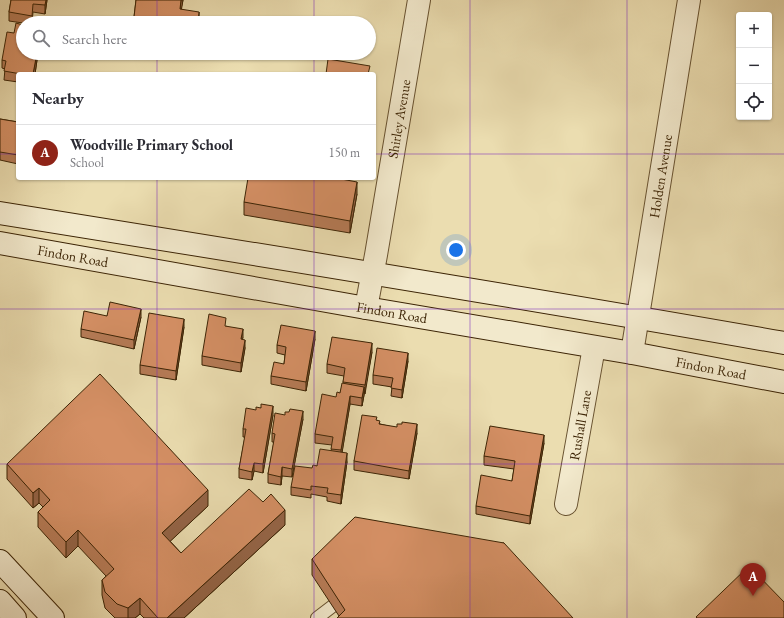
<!DOCTYPE html>
<meta charset="utf-8">
<style>
body{margin:0;font-family:"EB Garamond",serif;background:#f7f7f7;color:#2b2b33}
.controls{position:absolute;right:12px;top:12px;display:grid;overflow:hidden;border-radius:4px;box-shadow:0 1px 3px #0004}
.controls button{width:36px;height:36px;display:grid;place-items:center;padding:0;border:0;border-bottom:1px solid #e1e1e2;background:#fff;color:#2b2b33;font:20px sans-serif}
.you{position:absolute;left:456px;top:250px;width:14px;height:14px;margin:-10px;border:3px solid #fff;border-radius:50%;background:#1a73e8;box-shadow:0 0 0 6px #1a73e833}
.badge{display:grid;place-items:center;width:26px;height:26px;border-radius:50%;background:#8f2418;color:#fff;font-size:13px;font-weight:700}
.pin{position:absolute;translate:-50% -33px;filter:drop-shadow(0 1px 2px #0008)}
.pin::after{content:'';position:absolute;top:21px;width:14px;height:12px;background:inherit;clip-path:polygon(0 0,100% 0,50% 100%)}
.list{margin:0;padding:0;list-style:none}
h2{display:flex;justify-content:space-between;align-items:center;height:52px;margin:0;padding:0 16px;font-size:17px}
h2 small{font-size:13px;font-weight:400;color:#7c7c81}
.list li{display:grid;grid-template-columns:26px 1fr auto;gap:12px;align-items:center;box-sizing:border-box;height:56px;padding:0 16px;border-top:1px solid #e1e1e2}
.list b{display:block;font-size:15px;white-space:nowrap}
.list p{margin:0;font-size:13px;white-space:nowrap;color:#7c7c81}
.list em{font-size:13px;font-style:normal;color:#7c7c81}
.icon{flex:none;width:22px;height:22px;fill:none;stroke:currentColor;stroke-width:2;stroke-linecap:round;stroke-linejoin:round}
.map{position:relative;flex:none;width:784px;height:618px;overflow:hidden}
.search{position:absolute;background:#fff;box-shadow:0 1px 3px #0004;left:16px;top:16px;width:360px;height:44px;display:flex;align-items:center;gap:10px;box-sizing:border-box;padding:0 14px;border-radius:22px;color:#7c7c81;font-size:15px}
.panel{position:absolute;background:#fff;box-shadow:0 1px 3px #0004;left:16px;top:72px;width:360px;height:108px;border-radius:4px}
.map>svg:first-child{display:block}
.lines{fill:none;stroke-linecap:round;stroke-linejoin:round}
.lane-casing{stroke:#685230;stroke-width:14}
.street-casing{stroke:#685230;stroke-width:24}
.secondary-casing{stroke:#3c2405;stroke-width:24}
.lane{stroke:#f2e9cc;stroke-width:12}
.street{stroke:#f2e9cc;stroke-width:22}
.secondary{stroke:#f2e9cc;stroke-width:22}
.wall{fill:#b67b56;stroke:#3c2405}
.shaded-wall{fill:#946446;stroke:#3c2405}
.building{fill:#d48f64;stroke:#3c2405}
.grid{fill:none;stroke:#7b2cbf;stroke-width:1;stroke-opacity:0.55}
.labels{text-anchor:middle;stroke-width:3;stroke-linejoin:round;paint-order:stroke}
.street-label{font-size:14px;fill:#3c2405;stroke:#f2e9cc}
</style>
<div class="map">
<svg width="784" height="618" viewBox="0 0 784 618">
<rect width="100%" height="100%" fill="#ebddb0"/>
<filter id="stains"><feTurbulence type="fractalNoise" baseFrequency=".005" numOctaves="4"/><feColorMatrix values="0 0 0 0 .2 0 0 0 0 .09 0 0 0 0 .02 0 0 0 .5 -.17"/></filter>
<radialGradient id="worn" r=".72"><stop offset=".6" stop-color="#630" stop-opacity="0"/><stop offset="1" stop-color="#630" stop-opacity=".3"/></radialGradient>
<g class="lines">
<g class="lane-casing">
<path id="lane" d="M317,618L338,602"/>
</g>
<g class="street-casing">
<g id="street">
<path id="s1" d="M366,308L376,255L419,0"/>
<path id="s2" d="M632,353L689,0"/>
<path id="s3" d="M566,504L594,347"/>
</g>
</g>
<g class="secondary-casing">
<g id="secondary">
<path d="M0,213C262,255 523,297 784,343"/>
<path id="s4" d="M0,243L366,308L632,353L784,382"/>
<path d="M0,561L53,618"/>
<path d="M0,601L15,618"/>
</g>
</g>
<use href="#lane" class="lane"/>
<use href="#street" class="street"/>
<use href="#secondary" class="secondary"/>
</g>
<g class="wall">
<path d="M11,0H47L45,14L33,12L32,23H23L9,21V12Z"/>
<path d="M136,0H183L181,9L199,20V23H134V17Z"/>
<path d="M23,53H38L35,74H18V82L4,80L5,69L2,68V60Z"/>
<path d="M0,119L18,122V164L0,160Z"/>
<path d="M357,194L350,233L244,215V202Z"/>
<path d="M107,316L141,317L134,349L81,337V329Z"/>
<path d="M226,326L243,337L242,339L245,348L241,372L202,365V356Z"/>
<path d="M184,327L176,380L140,374V365Z"/>
<path d="M315,339L306,391L271,384V376L284,364L285,355L277,353V345Z"/>
<path d="M372,352L362,406L350,404L342,452L347,462L341,504L327,501V497L311,494V498L291,495V487L312,468L317,466L331,451L332,445L315,443V434L336,397L340,393L343,383L344,376L327,373V364Z"/>
<path d="M408,361L402,398L391,396L392,387L373,384V375Z"/>
<path d="M261,408L273,415L263,473L254,471L252,480L239,478V469L245,437H243V429L256,410Z"/>
<path d="M303,419L292,477L282,476L281,485L268,483V474L274,442H272V433Z"/>
<path d="M377,420L380,424L417,433L409,479L354,470V461Z"/>
<path d="M544,443L530,524L476,514V506L512,481L514,469L484,465V456Z"/>
<path d="M7,464L208,506L170,541L181,553L285,525L184,618H144L140,614L135,618H115L105,608L102,595V580L106,576L78,546L66,558L38,527V512L43,507L39,503L33,508L7,479Z"/>
<path d="M504,543L339,616L312,575V559Z"/>
</g>
<g class="shaded-wall">
<path d="M46,0H47L45,14V5Z"/>
<path d="M181,0H183L180,18V9Z"/>
<path d="M199,12V23H198Z"/>
<path d="M37,53H38L35,74H33Z"/>
<path d="M357,182V194L350,233V221Z"/>
<path d="M141,309V317L134,349V340Z"/>
<path d="M184,319V327L176,380V371Z"/>
<path d="M243,329V337L241,348V339Z"/>
<path d="M315,331V339L306,391V382Z"/>
<path d="M245,340V348L241,372V363Z"/>
<path d="M372,343V352L365,394V385Z"/>
<path d="M408,353V361L402,398V390Z"/>
<path d="M364,387V395L362,406V398Z"/>
<path d="M350,396V404L341,459V450Z"/>
<path d="M273,406V415L263,473V464Z"/>
<path d="M303,411V419L292,477V469Z"/>
<path d="M417,424V433L409,479V471Z"/>
<path d="M544,435V443L530,524V516Z"/>
<path d="M347,453V462L341,504V495Z"/>
<path d="M254,463V471L252,480V472Z"/>
<path d="M282,467V476L281,485V477Z"/>
<path d="M39,488V503L33,508V493Z"/>
<path d="M208,490V506L162,549V533Z"/>
<path d="M285,510V525L184,618H167Z"/>
<path d="M78,530V546L66,558V542Z"/>
<path d="M140,598V614L135,618H128V608Z"/>
</g>
<g class="building">
<path d="M11,0H46L45,5L33,4L32,16L9,12Z"/>
<path d="M136,0H181L180,9L199,12L198,23H148L149,19L134,17Z"/>
<path d="M16,23L23,25V53H37L33,74H21L4,71L6,61L2,60L7,32L14,33Z"/>
<path d="M328,59L370,66L368,74H326Z"/>
<path d="M0,119L18,122V155L0,152Z"/>
<path d="M248,178H336L357,182L350,221L244,202Z"/>
<path d="M110,302L141,309L134,340L81,329L84,311L107,316Z"/>
<path d="M149,313L184,319L176,371L140,365Z"/>
<path d="M209,314L226,318L225,326L243,329L241,339L245,340L241,363L202,356Z"/>
<path d="M281,325L315,331L306,382L271,376L274,362L284,364L286,347L277,345Z"/>
<path d="M332,337L372,343L365,385L343,382L345,368L327,364Z"/>
<path d="M377,348L408,353L402,390L391,388L393,378L373,375Z"/>
<path d="M100,374L208,490L162,533L181,553L249,489L263,502L271,494L285,510L167,618H158L140,598L128,608L117,604L105,592L102,580L114,569L78,530L66,542L38,512L50,500L39,488L33,493L7,464Z"/>
<path d="M342,383L364,387L362,398L350,396L341,450L331,449L333,437L315,434L322,394L336,397L337,392L340,393Z"/>
<path d="M261,404L273,406L263,464L254,463L252,472L239,469L246,429H243L246,408L256,410V407L261,408Z"/>
<path d="M290,409L303,411L292,469L282,467L281,477L268,474L275,434L272,433L275,413L285,415V412H289Z"/>
<path d="M362,415L377,417L376,420L380,421L379,424L397,427V424H402V422L417,424L409,471L354,461Z"/>
<path d="M490,426L544,435L530,516L476,506L481,475L512,481L515,461L484,456Z"/>
<path d="M320,449L347,453L341,495L327,493L328,488L311,486V490L291,487L295,466L312,468L313,465L317,466Z"/>
<path d="M355,517L504,543L573,618H337L345,610L312,559Z"/>
<path d="M749,566L784,602V618H697L696,617Z"/>
</g>
<path class="grid" d="M157,0V23M314,0V23M470,0V618M627,0V618M157,53V74M314,53V74M0,154H18M374,154H784M157,178V618M314,178V618M0,309H784M0,464H784"/>
<g class="labels">
<g class="street-label">
<text dy="5" stroke="none"><textPath href="#s1" startOffset="192">Shirley Avenue</textPath></text>
<text dy="5" stroke="none"><textPath href="#s2" startOffset="179">Holden Avenue</textPath></text>
<text dy="5" stroke="none"><textPath href="#s4" startOffset="74">Findon Road</textPath></text>
<text dy="5" stroke="none"><textPath href="#s4" startOffset="398">Findon Road</textPath></text>
<text dy="5" stroke="none"><textPath href="#s4" startOffset="722">Findon Road</textPath></text>
<text dy="5" stroke="none"><textPath href="#s3" startOffset="80">Rushall Lane</textPath></text>
</g>
</g>
<rect width="100%" height="100%" filter="url(#stains)"/>
<rect width="100%" height="100%" fill="url(#worn)"/>
</svg>
<div class="controls">
<button>+</button>
<button>−</button>
<button><svg class="icon" aria-label="locate" viewBox="0 0 24 24"><circle cx="12" cy="12" r="6"/><path d="M12 2v4M12 18v4M2 12h4M18 12h4"/></svg></button>
</div>
<div class="you"></div>
<div class="pin badge" style="left:753px;top:596px">A</div>
<div class="search"><svg class="icon" aria-label="search" viewBox="0 0 24 24"><circle cx="10" cy="10" r="6"/><path d="M15 15l6 6"/></svg>Search here</div>
<section class="panel">
<h2>Nearby<small></small></h2>
<ul class="list">
<li><span class="badge">A</span><div><b>Woodville Primary School</b><p>School</p></div><em>150 m</em></li>
</ul>
</section>
</div>
